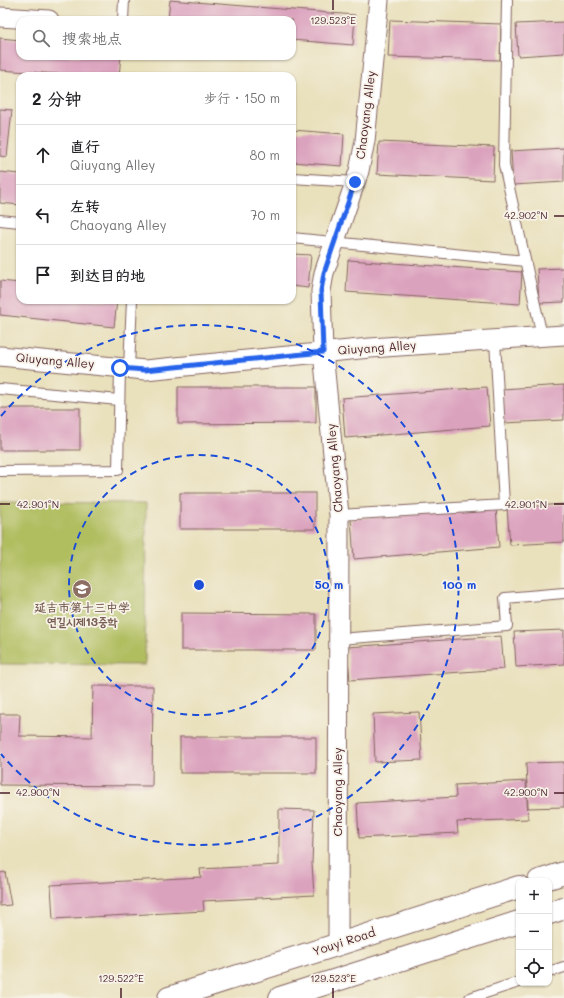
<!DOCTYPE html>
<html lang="zh">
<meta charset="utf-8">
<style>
body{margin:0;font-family:Mali,"LXGW WenKai TC","Poor Story",sans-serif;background:#f6f6f6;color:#202124}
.controls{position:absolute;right:12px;bottom:12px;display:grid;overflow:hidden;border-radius:8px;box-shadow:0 1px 3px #0004}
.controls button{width:36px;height:36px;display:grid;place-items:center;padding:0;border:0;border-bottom:1px solid #e0e0e0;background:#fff;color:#202124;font:20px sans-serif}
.stop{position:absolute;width:12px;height:12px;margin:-9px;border:3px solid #2563eb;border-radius:50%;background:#fff}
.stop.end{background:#2563eb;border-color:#fff;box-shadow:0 1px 4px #0008}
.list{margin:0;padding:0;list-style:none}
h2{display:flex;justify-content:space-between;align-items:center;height:52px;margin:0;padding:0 16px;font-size:17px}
h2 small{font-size:13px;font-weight:400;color:#757577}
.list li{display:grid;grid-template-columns:26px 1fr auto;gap:12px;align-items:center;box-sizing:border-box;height:60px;padding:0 16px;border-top:1px solid #e0e0e0}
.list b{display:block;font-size:15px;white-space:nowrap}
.list p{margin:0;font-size:13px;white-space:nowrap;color:#757577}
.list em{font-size:13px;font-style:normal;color:#757577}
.icon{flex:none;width:22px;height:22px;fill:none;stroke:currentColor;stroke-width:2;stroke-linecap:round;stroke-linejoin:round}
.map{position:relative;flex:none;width:564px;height:998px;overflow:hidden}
.search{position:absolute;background:#fff;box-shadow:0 1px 3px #0004;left:16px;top:16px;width:280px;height:44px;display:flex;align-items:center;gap:10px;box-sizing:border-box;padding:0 14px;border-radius:12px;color:#757577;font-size:15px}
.panel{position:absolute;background:#fff;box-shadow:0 1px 3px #0004;left:16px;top:72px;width:280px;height:232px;border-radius:12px}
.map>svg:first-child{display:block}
.green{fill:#b1be60;stroke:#7e6e46}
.building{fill:#dba2be}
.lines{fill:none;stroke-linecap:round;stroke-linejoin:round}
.service-casing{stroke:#82635e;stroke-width:12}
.minor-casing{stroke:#82635e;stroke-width:21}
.secondary-casing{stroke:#82635e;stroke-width:24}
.service{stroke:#fff;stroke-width:10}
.minor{stroke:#fff;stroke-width:19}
.secondary{stroke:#fff;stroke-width:22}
.route{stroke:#2563eb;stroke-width:5}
.ticks{fill:none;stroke:#4a1f2b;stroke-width:1.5}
.ring{fill:none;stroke:#1d4ed8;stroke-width:2;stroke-dasharray:7 5}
.labels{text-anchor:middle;stroke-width:3.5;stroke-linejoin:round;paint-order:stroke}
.street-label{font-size:12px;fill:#4a1f2b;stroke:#f7f3e8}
.education-label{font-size:12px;font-weight:bold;fill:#785e54;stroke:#f7f3e8}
.ticks-label{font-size:10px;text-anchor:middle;fill:#4a1f2b;stroke:#f7f3e8;stroke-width:3.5;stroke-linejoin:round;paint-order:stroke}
.centre{fill:#1d4ed8;stroke:#f7f3e8;stroke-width:2}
.ring-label{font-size:12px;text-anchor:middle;font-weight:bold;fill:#1d4ed8;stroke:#f7f3e8;stroke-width:3.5;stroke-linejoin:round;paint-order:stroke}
</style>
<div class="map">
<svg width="564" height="998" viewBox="0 0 564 998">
<rect width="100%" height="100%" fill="#f7f3e8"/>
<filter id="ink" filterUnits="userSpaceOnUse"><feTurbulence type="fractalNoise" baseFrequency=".025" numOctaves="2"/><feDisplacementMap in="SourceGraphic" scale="8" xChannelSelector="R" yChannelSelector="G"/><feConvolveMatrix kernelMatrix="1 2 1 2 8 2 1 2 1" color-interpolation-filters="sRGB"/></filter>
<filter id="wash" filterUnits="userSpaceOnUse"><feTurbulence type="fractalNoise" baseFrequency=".012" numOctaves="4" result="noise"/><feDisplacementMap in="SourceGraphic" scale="16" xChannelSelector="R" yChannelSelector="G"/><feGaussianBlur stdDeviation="0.9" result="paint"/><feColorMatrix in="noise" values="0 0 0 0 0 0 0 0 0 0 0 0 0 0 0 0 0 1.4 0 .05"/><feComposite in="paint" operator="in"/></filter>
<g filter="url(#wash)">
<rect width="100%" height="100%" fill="#e9e0bc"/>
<path class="green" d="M0,502L146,503L145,665L0,664Z"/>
<g id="blocks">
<g class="building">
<path d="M170,0L355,15L353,45L292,40V20H168Z"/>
<path d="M390,20L501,24L500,60L388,57Z"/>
<path d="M564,22V53L518,56L516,24Z"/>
<path d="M0,38L20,40V56H121L119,76H86L0,70Z"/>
<path d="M0,109L12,110L7,157L0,156Z"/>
<path d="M292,130L344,134L342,166L292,162Z"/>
<path d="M379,142L494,147L493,180L377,174Z"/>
<path d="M564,148V182L513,185L511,151Z"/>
<path d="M0,172L20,174V205L0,203Z"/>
<path d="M292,254L311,255L308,288L292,286Z"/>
<path d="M348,260L522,272L520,304L346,292Z"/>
<path d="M564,268V302L539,303L537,269Z"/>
<path d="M0,281L20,283V300H117L114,327L0,315Z"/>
<path d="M564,385V420L504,423L502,389Z"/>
<path d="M178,387H316V423L178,424Z"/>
<path d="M487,387L490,426L345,438L342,398Z"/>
<rect x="0" y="408" width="80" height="42"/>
<rect x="180" y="493" width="135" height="36"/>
<path d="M564,504V542L510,545L507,508Z"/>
<path d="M496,507L499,547L354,559L351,519Z"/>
<path d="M181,613L316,614V650H181Z"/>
<path d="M564,630V664L516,667L514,632Z"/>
<path d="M501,636L504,669L350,680L347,647Z"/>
<path d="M93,686H153L152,786L0,785V714H20L19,736L92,737Z"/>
<path d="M419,712L422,760L375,762L373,714Z"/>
<rect x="180" y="737" width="136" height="36"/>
<path d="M564,762V807L528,808L526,763Z"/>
<path d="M526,781L528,819L457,822L458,833L359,838L357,803L456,797L455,785Z"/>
<path d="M279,809L314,810L312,863L314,895L203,901L204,911L53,919L51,885L201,877L200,869L279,865Z"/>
<path d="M5,872L11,905L0,906V873Z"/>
</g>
</g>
</g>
<g filter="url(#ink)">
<use href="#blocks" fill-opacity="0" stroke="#82635e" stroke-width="1"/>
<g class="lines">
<g class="service-casing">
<g id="service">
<path d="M507,0L504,165L542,336"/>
<path d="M123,20L124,0"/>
<path d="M292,178L355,182"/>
<path d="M0,220L20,222"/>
<path d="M292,238L525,261"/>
<path d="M129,368L132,300"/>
<path d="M0,389L119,400"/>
<path d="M0,471L118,470L120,367"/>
<path d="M339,515L504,505L495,340"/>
<path d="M339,639L507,626L505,598L564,593"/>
<path d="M549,972L564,967"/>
<path d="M470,998L519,982"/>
</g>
</g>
<g class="minor-casing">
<g id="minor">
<path d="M0,17L49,20"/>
<path d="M0,356L145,370L370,348L564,335"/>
<path d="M338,944L339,515L323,352L321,291L324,273L359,171L365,141L379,0"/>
</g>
</g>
<g class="secondary-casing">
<g id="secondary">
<path d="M539,881L564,873"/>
<path d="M549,913L564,908"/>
<path d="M169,998L519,887"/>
<path d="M280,998L519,922"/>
</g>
</g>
<use href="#service" class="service"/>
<use href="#minor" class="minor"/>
<use href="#secondary" class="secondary"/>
</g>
</g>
<g class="lines" filter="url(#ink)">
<path class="route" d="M120,368L145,370L323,352L321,291L324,273L355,182"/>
</g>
<path class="ticks" d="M333,0V10M554,216H564M0,504H10M554,504H564M0,793H10M554,793H564M121,988V998M333,988V998"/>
<g class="ring">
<circle cx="199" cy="585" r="130"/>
<path d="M1 416A260 260 0 1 1 1 754"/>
</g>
<defs>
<g id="school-disc" transform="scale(1)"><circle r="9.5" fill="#8d6e63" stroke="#f7f3e8"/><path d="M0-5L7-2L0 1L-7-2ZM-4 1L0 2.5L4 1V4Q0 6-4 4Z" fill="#fff"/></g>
</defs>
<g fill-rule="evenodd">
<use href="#school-disc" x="82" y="589"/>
</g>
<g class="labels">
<g class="street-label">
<text transform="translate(366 115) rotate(-83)" y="4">Chaoyang Alley</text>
<text transform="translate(377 348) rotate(-4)" y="4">Qiuyang Alley</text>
<text transform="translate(55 361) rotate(5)" y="4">Qiuyang Alley</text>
<text transform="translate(335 468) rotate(-95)" y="4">Chaoyang Alley</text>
<text transform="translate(338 792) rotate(-90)" y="4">Chaoyang Alley</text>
<text transform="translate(344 942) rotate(-18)" y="4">Youyi Road</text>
</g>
<g class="education-label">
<text x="82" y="612">延吉市第十三中学<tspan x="82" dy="14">연길시제13중학</tspan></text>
</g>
</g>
<g class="ticks-label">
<text x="333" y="24">129.523°E</text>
<text x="526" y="219">42.902°N</text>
<text x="38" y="508">42.901°N</text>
<text x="526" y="508">42.901°N</text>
<text x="38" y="796">42.900°N</text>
<text x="526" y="796">42.900°N</text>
<text x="121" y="982">129.522°E</text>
<text x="333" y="982">129.523°E</text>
</g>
<circle cx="199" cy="585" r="6" class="centre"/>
<g class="ring-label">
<text x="329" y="589">50 m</text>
<text x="459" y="589">100 m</text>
</g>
</svg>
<div class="controls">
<button>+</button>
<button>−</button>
<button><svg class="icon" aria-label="locate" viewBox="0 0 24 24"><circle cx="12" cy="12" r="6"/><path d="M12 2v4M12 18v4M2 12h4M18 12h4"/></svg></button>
</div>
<div class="stop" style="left:120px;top:368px"></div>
<div class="stop end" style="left:355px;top:182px"></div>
<div class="search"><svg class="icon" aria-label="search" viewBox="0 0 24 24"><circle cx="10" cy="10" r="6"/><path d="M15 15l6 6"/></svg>搜索地点</div>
<section class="panel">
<h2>2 分钟<small>步行 · 150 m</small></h2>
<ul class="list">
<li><svg class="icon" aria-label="ahead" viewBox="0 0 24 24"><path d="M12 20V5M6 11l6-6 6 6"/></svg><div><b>直行</b><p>Qiuyang Alley</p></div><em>80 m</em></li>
<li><svg class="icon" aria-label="left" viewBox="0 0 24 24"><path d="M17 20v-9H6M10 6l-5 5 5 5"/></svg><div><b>左转</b><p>Chaoyang Alley</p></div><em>70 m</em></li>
<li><svg class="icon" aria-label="arrive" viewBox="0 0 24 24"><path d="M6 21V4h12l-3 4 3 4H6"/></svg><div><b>到达目的地</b></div></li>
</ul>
</section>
</div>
